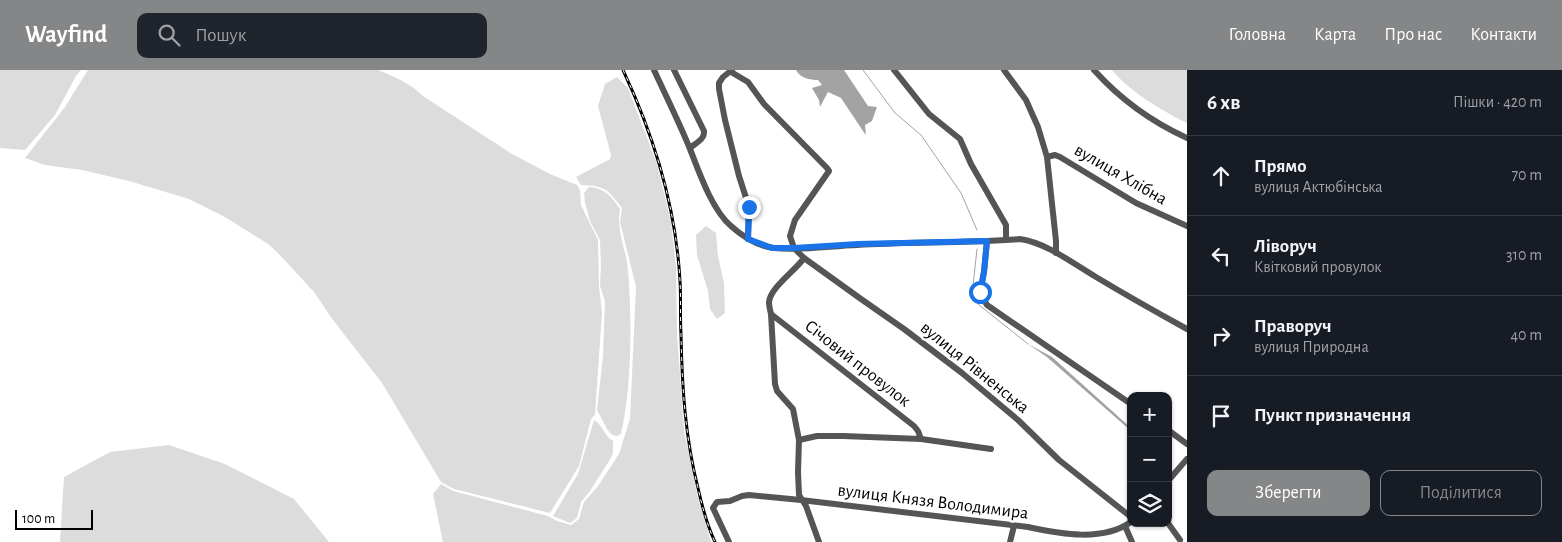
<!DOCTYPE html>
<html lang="uk">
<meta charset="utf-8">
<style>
body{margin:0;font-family:"Alegreya Sans",sans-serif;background:#20242c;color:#f1f3f6}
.controls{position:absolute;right:15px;bottom:15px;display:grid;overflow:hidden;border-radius:10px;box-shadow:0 1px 4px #0004}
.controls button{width:45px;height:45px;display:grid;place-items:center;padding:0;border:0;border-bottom:1px solid #363941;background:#171b24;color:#f1f3f6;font:25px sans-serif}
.scale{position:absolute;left:15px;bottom:12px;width:78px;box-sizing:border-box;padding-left:5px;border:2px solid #000;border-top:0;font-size:14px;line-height:18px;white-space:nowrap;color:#000;-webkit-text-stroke:4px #fff;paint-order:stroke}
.stop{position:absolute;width:15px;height:15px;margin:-11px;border:4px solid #1a73e8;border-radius:50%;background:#fff}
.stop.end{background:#1a73e8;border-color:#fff;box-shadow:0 1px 5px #0008}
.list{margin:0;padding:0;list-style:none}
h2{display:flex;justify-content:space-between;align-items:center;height:65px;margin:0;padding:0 20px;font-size:21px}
h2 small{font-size:16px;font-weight:400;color:#9ea1a6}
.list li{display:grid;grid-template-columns:32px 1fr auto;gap:15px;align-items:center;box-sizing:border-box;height:80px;padding:0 20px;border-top:1px solid #363941}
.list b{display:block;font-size:19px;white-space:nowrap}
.list p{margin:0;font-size:16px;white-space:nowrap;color:#9ea1a6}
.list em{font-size:16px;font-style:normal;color:#9ea1a6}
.actions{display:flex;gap:10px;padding:15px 20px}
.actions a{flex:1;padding:11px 0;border:1px solid #858687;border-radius:10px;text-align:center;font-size:18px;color:#858687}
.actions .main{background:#858687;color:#fff}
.icon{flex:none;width:28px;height:28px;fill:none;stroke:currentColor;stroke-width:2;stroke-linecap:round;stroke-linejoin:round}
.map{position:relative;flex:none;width:1187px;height:472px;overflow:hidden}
header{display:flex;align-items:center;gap:30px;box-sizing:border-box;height:70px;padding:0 25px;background:#858687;color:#fff}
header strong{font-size:24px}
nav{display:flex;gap:28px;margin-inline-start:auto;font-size:18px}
.search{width:350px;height:45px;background:#20242c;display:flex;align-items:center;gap:12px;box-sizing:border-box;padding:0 18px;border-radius:10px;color:#9ea1a6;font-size:19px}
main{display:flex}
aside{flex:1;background:#171b24}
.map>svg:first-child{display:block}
.green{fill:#dcdcdc}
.water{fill:#a3a3a3}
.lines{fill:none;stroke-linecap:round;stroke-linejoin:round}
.stream{stroke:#a3a3a3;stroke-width:1}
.street{stroke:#555;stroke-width:6}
.rail-casing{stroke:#000;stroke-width:3}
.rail{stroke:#fff;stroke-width:1;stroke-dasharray:4;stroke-linecap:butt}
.route{stroke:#1a73e8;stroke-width:6}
.labels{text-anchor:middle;stroke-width:5;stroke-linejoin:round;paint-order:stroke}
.street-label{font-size:18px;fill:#000;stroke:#fff}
</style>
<header>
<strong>Wayfind</strong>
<div class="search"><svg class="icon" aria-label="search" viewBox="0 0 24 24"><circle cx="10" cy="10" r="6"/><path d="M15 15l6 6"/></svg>Пошук</div>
<nav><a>Головна</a><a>Карта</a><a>Про нас</a><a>Контакти</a></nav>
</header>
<main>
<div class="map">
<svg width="1187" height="472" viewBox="0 0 1187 472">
<rect width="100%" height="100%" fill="#fff"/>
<g class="green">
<path d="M0,0H81L76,6L55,45L25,80L0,78Z"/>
<path d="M88,0H378C395,7 410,13 423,26L512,84L550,104L577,115L580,120L581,135L598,170L599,216L602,242L595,345L591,349L579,396L550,443L454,419L441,412L382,313L333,250L314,222L278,183L268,174L225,147L189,129L129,111L82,100L45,95L25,88L65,37Z"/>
<path d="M1112,0H1187V53C1162,41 1129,21 1112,0Z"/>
<path d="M617,7L628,18L657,94L671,152L676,196L677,263L684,360L697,424L711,472H443L433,424L441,414L453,421L548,446L557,451L571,455L579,449L584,432L598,416L619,384L630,349L636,217L620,152L622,138C607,119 606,116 581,115L576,107L610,89L611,85L598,36L605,14Z"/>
<path d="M589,117C605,118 612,127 620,139C616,161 626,178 628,200C632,249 632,316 621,364L617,366L612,365L607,359L597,340L603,286L605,231L600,216L601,195L600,170L590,151L585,133L584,123Z"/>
<path d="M706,156L716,163L718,186L724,213L725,243L717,249L710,239L708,221L697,185L696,165Z"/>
<path d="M594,350C603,355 604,366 613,371V384L609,391L590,421L581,432L577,448L570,453L553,446L578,404Z"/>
<path d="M169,375L225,394L294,429L329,472H60L64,407L110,382Z"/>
</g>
<g class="water">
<path d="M796,0H844L868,36L877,37L872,51L865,55L866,65L863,61L841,28L828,22L820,37L819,30L812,18L822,15L818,10C810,10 800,8 796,0Z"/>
<path d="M1028,274L1052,287L1131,358V361L1047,287Z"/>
</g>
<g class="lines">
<g class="stream">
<path d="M863,0L895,43L921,65L961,123L977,160"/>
<path d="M977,179L972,225L979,235L1028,274"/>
</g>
<g class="street">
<path d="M654,0C666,26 679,52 690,79C699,102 712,140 731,156C742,166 758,176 774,178C801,181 830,176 857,175C911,172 966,173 1020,169C1047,173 1072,193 1096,207C1126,225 1156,242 1187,259"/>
<path d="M674,0L704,61C705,69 696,73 690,78"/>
<path d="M732,0L723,7L719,13V19L725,50L739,106L749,137L748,169"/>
<path d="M894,0L929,44L960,69L971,94L1006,155V170"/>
<path d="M1004,0L1026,30L1038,57L1047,87L1056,171V183"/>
<path d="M1094,0C1120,29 1152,52 1187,68"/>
<path d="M731,2L748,12L764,34L827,98L829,101L795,150L790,166L794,178L804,188L861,229L904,259L962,303L1018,350L1059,390L1131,447"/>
<path d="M1047,87L1055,85L1060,87L1136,133L1187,156"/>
<path d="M987,171L984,202L980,223L987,235L1131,334"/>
<path d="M804,188C796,200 770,218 769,232C769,236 770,240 771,244L775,314L777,321L793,339L799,370L798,402L799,425L806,436L819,472"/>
<path d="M771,244L914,356L918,361L921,369"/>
<path d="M1168,360L1187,374"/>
<path d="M799,370L817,366H843L921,369L991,379"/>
<path d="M1168,411L1187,389"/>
<path d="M1168,453L1180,470"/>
<path d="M1125,456L1132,472"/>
<path d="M729,472L713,438L717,432L730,431L742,426L749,425L801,430L1028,457C1061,464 1102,472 1131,452"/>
<path d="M1010,472L1014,456"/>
</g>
<g class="rail-casing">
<path id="rail" d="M623,0C654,66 676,137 680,211C681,228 680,246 681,264C682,316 685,367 698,418C702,436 707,455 715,472"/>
</g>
<use href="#rail" class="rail"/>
</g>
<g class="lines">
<path class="route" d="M749,137L748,169L772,178H794L858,174L987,171L984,202L980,222"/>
</g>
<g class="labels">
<g class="street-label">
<text transform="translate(1121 104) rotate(30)" y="6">вулиця Хлібна</text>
<text transform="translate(858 293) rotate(38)" y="6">Січовий провулок</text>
<text transform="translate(975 297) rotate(39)" y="6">вулиця Рівненська</text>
<text transform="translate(933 431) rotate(7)" y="6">вулиця Князя Володимира</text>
</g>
</g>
</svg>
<div class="controls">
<button>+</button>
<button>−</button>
<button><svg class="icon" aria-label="layers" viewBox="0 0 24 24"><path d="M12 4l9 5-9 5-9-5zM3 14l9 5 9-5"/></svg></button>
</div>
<div class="scale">100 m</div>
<div class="stop" style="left:980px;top:222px"></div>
<div class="stop end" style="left:749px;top:137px"></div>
</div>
<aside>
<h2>6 хв<small>Пішки · 420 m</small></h2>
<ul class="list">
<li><svg class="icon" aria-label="ahead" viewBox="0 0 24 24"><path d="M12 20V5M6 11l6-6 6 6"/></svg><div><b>Прямо</b><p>вулиця Актюбінська</p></div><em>70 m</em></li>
<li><svg class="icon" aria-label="left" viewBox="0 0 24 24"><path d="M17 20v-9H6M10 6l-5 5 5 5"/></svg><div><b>Ліворуч</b><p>Квітковий провулок</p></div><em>310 m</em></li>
<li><svg class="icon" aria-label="right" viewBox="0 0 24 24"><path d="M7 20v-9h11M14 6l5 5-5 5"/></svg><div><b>Праворуч</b><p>вулиця Природна</p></div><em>40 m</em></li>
<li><svg class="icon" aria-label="arrive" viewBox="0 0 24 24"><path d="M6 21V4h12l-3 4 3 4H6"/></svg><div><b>Пункт призначення</b></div></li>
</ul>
<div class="actions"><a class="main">Зберегти</a><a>Поділитися</a></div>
</aside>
</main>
